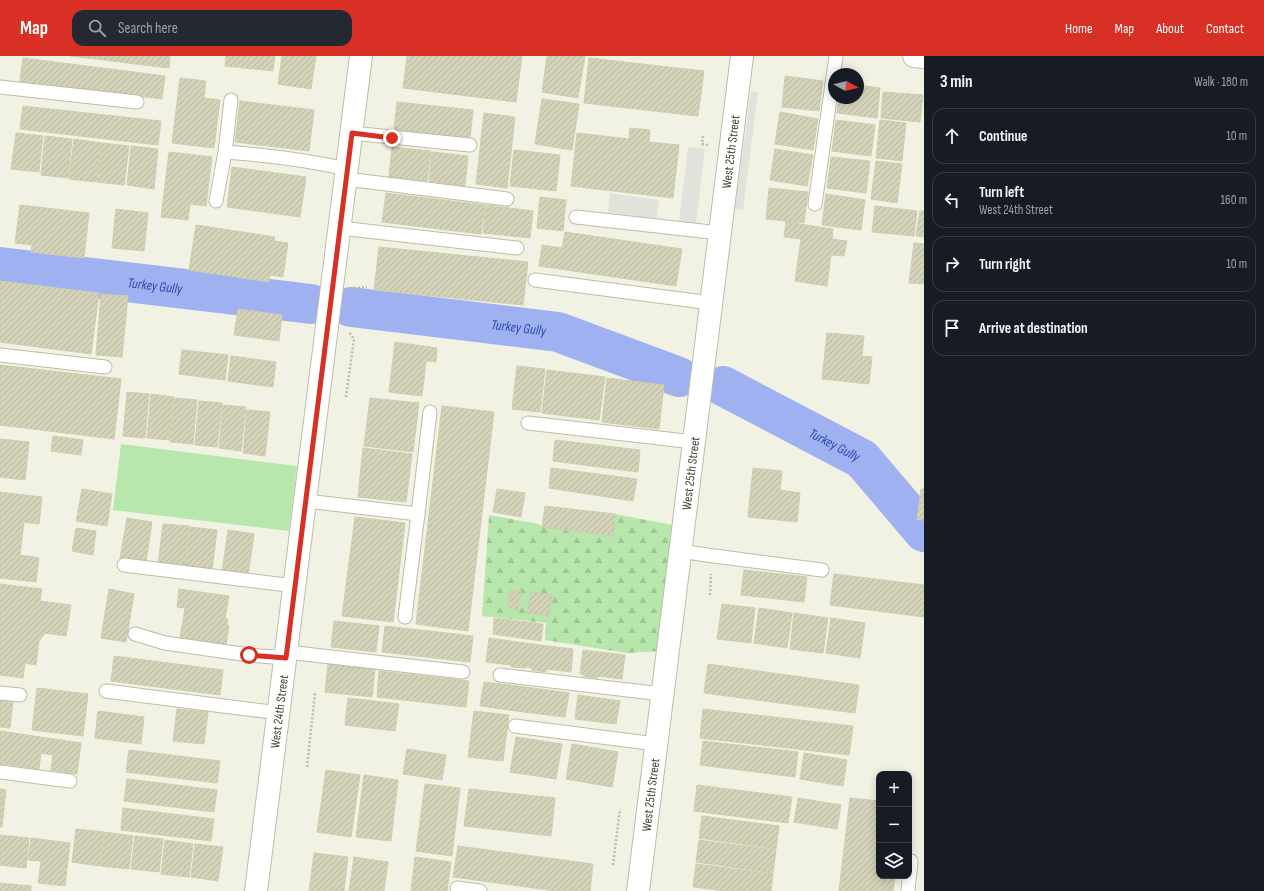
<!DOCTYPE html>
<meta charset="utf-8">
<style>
body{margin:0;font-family:"Sofia Sans Condensed",sans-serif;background:#242831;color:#f1f3f6}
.controls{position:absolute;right:12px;bottom:12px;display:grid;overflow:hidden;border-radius:8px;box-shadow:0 2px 10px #0003}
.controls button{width:36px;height:36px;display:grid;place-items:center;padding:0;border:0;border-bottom:1px solid #363941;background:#171b24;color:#f1f3f6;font:20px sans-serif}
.compass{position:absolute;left:828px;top:12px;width:36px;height:36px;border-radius:50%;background:#171b24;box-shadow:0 2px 10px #0003;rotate:98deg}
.stop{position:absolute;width:12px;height:12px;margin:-9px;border:3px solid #d93025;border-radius:50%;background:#fff}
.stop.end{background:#d93025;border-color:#fff;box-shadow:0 1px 4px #0008}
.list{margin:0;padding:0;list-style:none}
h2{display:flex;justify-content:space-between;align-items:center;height:52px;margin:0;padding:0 16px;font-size:17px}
h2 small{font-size:13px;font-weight:400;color:#9ea1a6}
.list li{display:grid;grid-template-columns:26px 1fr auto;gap:12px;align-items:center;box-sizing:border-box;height:56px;margin:0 8px 8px;padding:0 8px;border:1px solid #363941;border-radius:12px}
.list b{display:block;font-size:15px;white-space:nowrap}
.list p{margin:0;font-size:13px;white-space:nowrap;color:#9ea1a6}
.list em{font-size:13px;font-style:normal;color:#9ea1a6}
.icon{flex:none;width:22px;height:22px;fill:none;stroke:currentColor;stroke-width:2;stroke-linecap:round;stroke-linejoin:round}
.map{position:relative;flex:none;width:924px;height:835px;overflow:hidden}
header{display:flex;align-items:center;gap:24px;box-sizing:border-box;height:56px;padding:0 20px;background:#d93025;color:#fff}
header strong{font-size:19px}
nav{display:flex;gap:22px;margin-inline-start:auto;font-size:14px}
.search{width:280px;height:36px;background:#242831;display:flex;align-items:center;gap:10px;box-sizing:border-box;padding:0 14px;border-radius:12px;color:#9ea1a6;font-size:15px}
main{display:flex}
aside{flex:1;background:#171b24}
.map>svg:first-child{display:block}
.grass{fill:#b7e7ac}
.forest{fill:url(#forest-firs)}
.parking{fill:#e2e2dc}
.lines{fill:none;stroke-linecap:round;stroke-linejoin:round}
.river{stroke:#9fb1f0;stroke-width:40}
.building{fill:url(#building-hatch);stroke:#cecead}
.service-casing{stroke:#bcbda7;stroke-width:15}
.minor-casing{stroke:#bcbda7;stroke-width:24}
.tertiary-casing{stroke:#bcbda7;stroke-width:24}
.path{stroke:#bebf98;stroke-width:2.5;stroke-dasharray:2 2;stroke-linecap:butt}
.service{stroke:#fff;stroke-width:13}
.minor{stroke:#fff;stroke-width:22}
.tertiary{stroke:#fff;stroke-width:22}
.route{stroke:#d93025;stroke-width:5}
.labels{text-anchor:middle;stroke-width:3;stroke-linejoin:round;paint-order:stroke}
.street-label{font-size:13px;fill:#444434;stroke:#fff}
.water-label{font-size:14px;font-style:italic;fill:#2e49af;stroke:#fff}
</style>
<header>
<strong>Map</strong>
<div class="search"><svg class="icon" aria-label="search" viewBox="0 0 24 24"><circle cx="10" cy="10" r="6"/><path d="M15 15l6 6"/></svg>Search here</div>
<nav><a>Home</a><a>Map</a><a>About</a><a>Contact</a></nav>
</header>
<main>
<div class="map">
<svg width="924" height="835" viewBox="0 0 924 835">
<defs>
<pattern id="forest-firs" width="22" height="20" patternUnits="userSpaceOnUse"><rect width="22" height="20" fill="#b7e7ac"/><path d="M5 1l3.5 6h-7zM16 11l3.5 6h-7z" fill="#9fc795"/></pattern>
<pattern id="building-hatch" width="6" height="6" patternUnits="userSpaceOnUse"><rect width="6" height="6" fill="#d4d3b9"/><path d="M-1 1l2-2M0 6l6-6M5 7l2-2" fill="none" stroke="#b7b6a0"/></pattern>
</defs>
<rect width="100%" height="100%" fill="#f1f2e4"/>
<path class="grass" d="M121,388L297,410L289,475L113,454Z"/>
<path class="forest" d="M615,458L673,469L659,595L627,597L545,584L546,567L482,560L489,459L539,468L542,471L612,480Z"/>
<g class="parking">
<path d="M751,35L758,36L743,154L735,153Z"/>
<path d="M688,91L705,93L696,167L679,165Z"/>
<path d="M610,137L659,144L656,163L608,156Z"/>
</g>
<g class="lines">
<g class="river">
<path id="s1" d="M0,211L311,248"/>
<path id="s2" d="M351,251L558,276L679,321"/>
<path id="s3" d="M723,330L862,403L924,476"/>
</g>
</g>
<g class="building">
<path d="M70,0H170L169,12Z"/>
<path d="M226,0H275L273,15L225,10Z"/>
<path d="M282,0H316L311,33L278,28Z"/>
<path d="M407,0H522L516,46L403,32Z"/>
<path d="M547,0H585L578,42L542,36Z"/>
<path d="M23,2L165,20L162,43L20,25Z"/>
<path d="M589,2L704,15L698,60L584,47Z"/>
<path d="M785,20L823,25L819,55L782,51Z"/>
<path d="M180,22L206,25L204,42L220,44L214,92L172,87Z"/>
<path d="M858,29L880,32L877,62L837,57L839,42H858Z"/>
<path d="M883,36L923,39L920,66L881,62Z"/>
<path d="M542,43L579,48L572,94L535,88Z"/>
<path d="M240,45L314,54L309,95L235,86Z"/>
<path d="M397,46L473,54L470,83L394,74Z"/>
<path d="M23,50L161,65L158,89L20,73Z"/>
<path d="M780,56L818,63L813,94L775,88Z"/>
<path d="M484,57L515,61L507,132L476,128Z"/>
<path d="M836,64L875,69L871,100L832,95Z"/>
<path d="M880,64L906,67L902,105L876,102Z"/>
<path d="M630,72L650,74L649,86L679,89L673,142L571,130L577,77L629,83Z"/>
<path d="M16,77L43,80L39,116L11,113Z"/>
<path d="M45,80L72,83L68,122L41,119Z"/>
<path d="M74,83L101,87L96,126L69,123Z"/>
<path d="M102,87L129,90L124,129L97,126Z"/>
<path d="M131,90L158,93L154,133L127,129Z"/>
<path d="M392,91L431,95L427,125L389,121Z"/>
<path d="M775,93L813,99L807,130L770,124Z"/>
<path d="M514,94L560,99L556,135L510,130Z"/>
<path d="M169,96L212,101L206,150L190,148L188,164L161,161Z"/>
<path d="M432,96L468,100L465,130L429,125Z"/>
<path d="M831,101L870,105L866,137L827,132Z"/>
<path d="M876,105L902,108L897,147L871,143Z"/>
<path d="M232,111L306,121L300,161L227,151Z"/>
<path d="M769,132L808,136L804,167L766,163Z"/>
<path d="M386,137L485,149L481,178L382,166Z"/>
<path d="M826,138L865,144L861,174L822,169Z"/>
<path d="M540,141L566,144L563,175L537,172Z"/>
<path d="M20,149L89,157L84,202L31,196L32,189L15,187Z"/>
<path d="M486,149L533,155L530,182L483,177Z"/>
<path d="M875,150L917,155L914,180L872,176Z"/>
<path d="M116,153L148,157L144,195L112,192Z"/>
<path d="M920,155H924V181L916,180Z"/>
<path d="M786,166L833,173L832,183L847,185L844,200L831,199L827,230L795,225L801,183L784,181Z"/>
<path d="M196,169L275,181L274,185L288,187L283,221L270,219L269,226L189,214Z"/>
<path d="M565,176L682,193L676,230L539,210L542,189L562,192Z"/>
<path d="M914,187L924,188V228L909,227Z"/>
<path d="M379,191L528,206L523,249L374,234Z"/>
<path d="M0,225L99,237L91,298L0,286Z"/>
<path d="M101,238L128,240L122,301L96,299Z"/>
<path d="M238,253L282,259L279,285L234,279Z"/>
<path d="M827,277L864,280L862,300L872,301L869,328L822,323Z"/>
<path d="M395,286L437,292L436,306L426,305L422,340L389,336Z"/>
<path d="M182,294L228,299L225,324L179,318Z"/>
<path d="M231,300L276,306L273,331L228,325Z"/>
<path d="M0,309L121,323L114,383L0,369Z"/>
<path d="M517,310L545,313L540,356L512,353Z"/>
<path d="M547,314L605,321L599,364L542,357Z"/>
<path d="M607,322L664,329L659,373L602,366Z"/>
<path d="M127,336L149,338L145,382L123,380Z"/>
<path d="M151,338L174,341L169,384L147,382Z"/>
<path d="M175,342L197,344L193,388L170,386Z"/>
<path d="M370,342L419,347L413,396L364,390Z"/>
<path d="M199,345L222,347L217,391L195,389Z"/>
<path d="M223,349L246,351L241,395L219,392Z"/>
<path d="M442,350L494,356L468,575L416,568Z"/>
<path d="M247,354L270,356L265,400L243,397Z"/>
<path d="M53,380L83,384L81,399L51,395Z"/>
<path d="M0,383L29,386L25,424L0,421Z"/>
<path d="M555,384L640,394L638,416L553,405Z"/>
<path d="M363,392L412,398L406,446L358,441Z"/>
<path d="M551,412L637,423L633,445L549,432Z"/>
<path d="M753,412L782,415L780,434L800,437L797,466L748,461Z"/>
<path d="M82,433L112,438L107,470L76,465Z"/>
<path d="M497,433L525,437L521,461L493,456Z"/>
<path d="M921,433H924V464H917Z"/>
<path d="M0,436L42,441L39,468L24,466L20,499L39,502L36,526L0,522Z"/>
<path d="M545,450L615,458L613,480L542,471Z"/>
<path d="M355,461L405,467L393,566L342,560Z"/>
<path d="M127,462L152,466L146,506L120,502Z"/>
<path d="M163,468L189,470L184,511L158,508Z"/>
<path d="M190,471L217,474L212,515L185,511Z"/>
<path d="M76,472L96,475L93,499L72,495Z"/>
<path d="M228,474L254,478L248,520L222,516Z"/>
<path d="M744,514L807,521L804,546L741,539Z"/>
<path d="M834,518L924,529V561L830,549Z"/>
<path d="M0,528L42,533L40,545L71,549L66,580L45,577L39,585L36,609L25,607L23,622L0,619Z"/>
<path d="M109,533L134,538L126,586L101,582Z"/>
<path d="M179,533L229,540L225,563H228L227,569L229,570L226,589L180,582L185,552L177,551Z"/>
<path d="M510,533L521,535L518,554L508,552Z"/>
<path d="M531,536L552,539L549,560L527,557Z"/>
<path d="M722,548L755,552L751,587L717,583Z"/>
<path d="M759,552L792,557L787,592L754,587Z"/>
<path d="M794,557L828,562L823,597L790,593Z"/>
<path d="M494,562L543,568L541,585L493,578Z"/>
<path d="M831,562L865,567L860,602L826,597Z"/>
<path d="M334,565L379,570L376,596L331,591Z"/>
<path d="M385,570L473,580L470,606L382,596Z"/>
<path d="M489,582L532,588L529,611H525V612L511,611V609L486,606Z"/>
<path d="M532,588L573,593L571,616L547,613L546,616L532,614V612L529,611Z"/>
<path d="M583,594L625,599L622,623L598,620L597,622L583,620V618H580Z"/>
<path d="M114,600L223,614L220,639L111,625Z"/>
<path d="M328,608L375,613L372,641L325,636Z"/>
<path d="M708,608L859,629L855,657L704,637Z"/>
<path d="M379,615L469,625L466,651L377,641Z"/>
<path d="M484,626L526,631L523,656L480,650Z"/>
<path d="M526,631L569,637L565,661L523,656Z"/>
<path d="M37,632L88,638L83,680L32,674Z"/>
<path d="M578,639L620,645L616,668L575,663Z"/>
<path d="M348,642L399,648L395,675L345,669Z"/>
<path d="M0,644L13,645L10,672L0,671Z"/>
<path d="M177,653L208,656L204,688L173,685Z"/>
<path d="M703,653L853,670L849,699L700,682Z"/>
<path d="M98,655L144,661L141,688L95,682Z"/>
<path d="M474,655L509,659L503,705L468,701Z"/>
<path d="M0,675L81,687L77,718L51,714L53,699L41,697L39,713L4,708V710L0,709Z"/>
<path d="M516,681L562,688L556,723L510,716Z"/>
<path d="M703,685L798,696L795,721L700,709Z"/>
<path d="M572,688L618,696L612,731L566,723Z"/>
<path d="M407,693L446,699L442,724L403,718Z"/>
<path d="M129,694L220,705L217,727L126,716Z"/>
<path d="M804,697L847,704L843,730L800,723Z"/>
<path d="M326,714L360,719L351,781L317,776Z"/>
<path d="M364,719L398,724L391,785L356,781Z"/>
<path d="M127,723L217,734L214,756L124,745Z"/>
<path d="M425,728L460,732L452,800L416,795Z"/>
<path d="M697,729L792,741L788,767L694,755Z"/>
<path d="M0,733L6,734L2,771H0Z"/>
<path d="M469,733L555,742L551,780L464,770Z"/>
<path d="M798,742L841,749L837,773L794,766Z"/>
<path d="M850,742L879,745V820H895L893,835H839Z"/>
<path d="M123,752L214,763L211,785L121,774Z"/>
<path d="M702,760L779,770L776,793L699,782Z"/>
<path d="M76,773L104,776L100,810L72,806Z"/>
<path d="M105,776L133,780L129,813L101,810Z"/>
<path d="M0,779L29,782L26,812L0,809Z"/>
<path d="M135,780L163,783L159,816L131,813Z"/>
<path d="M31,782L70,787L65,830L38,827L41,805L28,804Z"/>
<path d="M165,784L193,788L189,821L161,818Z"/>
<path d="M699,784L776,794L773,817L696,806Z"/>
<path d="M195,788L223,791L218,825L191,821Z"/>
<path d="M458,790L593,808L590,835H556L453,821Z"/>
<path d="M314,797L348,801L344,835H309Z"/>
<path d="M354,801L388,806L384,835H349Z"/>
<path d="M415,801L451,806L447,835H411Z"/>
<path d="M696,808L773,818L771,835H726L693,831Z"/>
<path d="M0,827L31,830V835H0Z"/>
</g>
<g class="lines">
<g class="service-casing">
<g id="service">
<path d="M0,31L137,46"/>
<path d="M352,77L470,89"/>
<path d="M225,96L231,44"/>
<path d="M346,123L507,143"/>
<path d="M216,145L225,96C266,99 307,104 347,113"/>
<path d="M815,148L836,0"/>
<path d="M576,161L720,177"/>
<path d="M340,172L517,192"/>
<path d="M535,224L711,247"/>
<path d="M0,299L105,311"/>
<path d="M528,367L694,386"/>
<path d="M306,445L418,458L430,356"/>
<path d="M680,495L714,500L822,514"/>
<path d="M124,509L295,530"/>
<path d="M405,561L418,458"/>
<path d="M135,578L165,587L249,599L286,602"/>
<path d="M287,596L463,616"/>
<path d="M500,619L662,638"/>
<path d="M106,635L279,657"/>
<path d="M0,637L20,639"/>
<path d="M515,670L656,688"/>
<path d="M0,716L70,725"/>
<path d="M457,832L480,835"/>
<path d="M908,835L911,805"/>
</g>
</g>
<g class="minor-casing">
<g id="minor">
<path d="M914,0L924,1"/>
<path id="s4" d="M638,835L742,0"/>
</g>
</g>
<g class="tertiary-casing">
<g id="tertiary">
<path id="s5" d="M256,835L361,0"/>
</g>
</g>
<g class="path">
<path d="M703,80L702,88L708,89"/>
<path d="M354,232L367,231"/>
<path d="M670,337L677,338"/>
<path d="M346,341L354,283L349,276"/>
<path d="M710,539L711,518"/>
<path d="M307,711L315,637"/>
<path d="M613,809L620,753"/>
</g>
<use href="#service" class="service"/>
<use href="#minor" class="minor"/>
<use href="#tertiary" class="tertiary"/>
</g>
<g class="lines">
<path class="route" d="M249,599L286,602L352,77L392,82"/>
</g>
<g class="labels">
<g class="street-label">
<text dy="5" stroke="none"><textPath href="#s4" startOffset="745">West 25th Street</textPath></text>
<text dy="5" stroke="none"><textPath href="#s4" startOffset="421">West 25th Street</textPath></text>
<text dy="5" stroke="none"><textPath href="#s5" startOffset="181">West 24th Street</textPath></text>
<text dy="5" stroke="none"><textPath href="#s4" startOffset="97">West 25th Street</textPath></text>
</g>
<g class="water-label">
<text dy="5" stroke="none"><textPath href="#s1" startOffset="156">Turkey Gully</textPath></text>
<text dy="5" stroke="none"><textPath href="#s2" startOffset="169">Turkey Gully</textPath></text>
<text dy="5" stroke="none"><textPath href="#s3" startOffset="126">Turkey Gully</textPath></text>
</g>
</g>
</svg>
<div class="controls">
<button>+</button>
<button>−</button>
<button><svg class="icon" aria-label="layers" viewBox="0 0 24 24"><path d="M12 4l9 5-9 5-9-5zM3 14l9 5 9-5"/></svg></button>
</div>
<svg class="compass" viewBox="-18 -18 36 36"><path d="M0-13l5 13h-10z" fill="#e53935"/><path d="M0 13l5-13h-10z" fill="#9ea1a6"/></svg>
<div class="stop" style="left:249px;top:599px"></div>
<div class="stop end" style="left:392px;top:82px"></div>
</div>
<aside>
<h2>3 min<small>Walk · 180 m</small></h2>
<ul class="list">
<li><svg class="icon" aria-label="ahead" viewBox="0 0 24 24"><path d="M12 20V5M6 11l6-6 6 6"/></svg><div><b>Continue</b></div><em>10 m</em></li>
<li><svg class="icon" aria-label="left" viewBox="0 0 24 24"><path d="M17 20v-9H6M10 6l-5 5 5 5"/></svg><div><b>Turn left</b><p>West 24th Street</p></div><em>160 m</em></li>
<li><svg class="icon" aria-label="right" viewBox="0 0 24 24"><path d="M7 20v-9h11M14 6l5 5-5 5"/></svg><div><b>Turn right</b></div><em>10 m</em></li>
<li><svg class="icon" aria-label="arrive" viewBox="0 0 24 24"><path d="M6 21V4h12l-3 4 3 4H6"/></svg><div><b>Arrive at destination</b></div></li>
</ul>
</aside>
</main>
